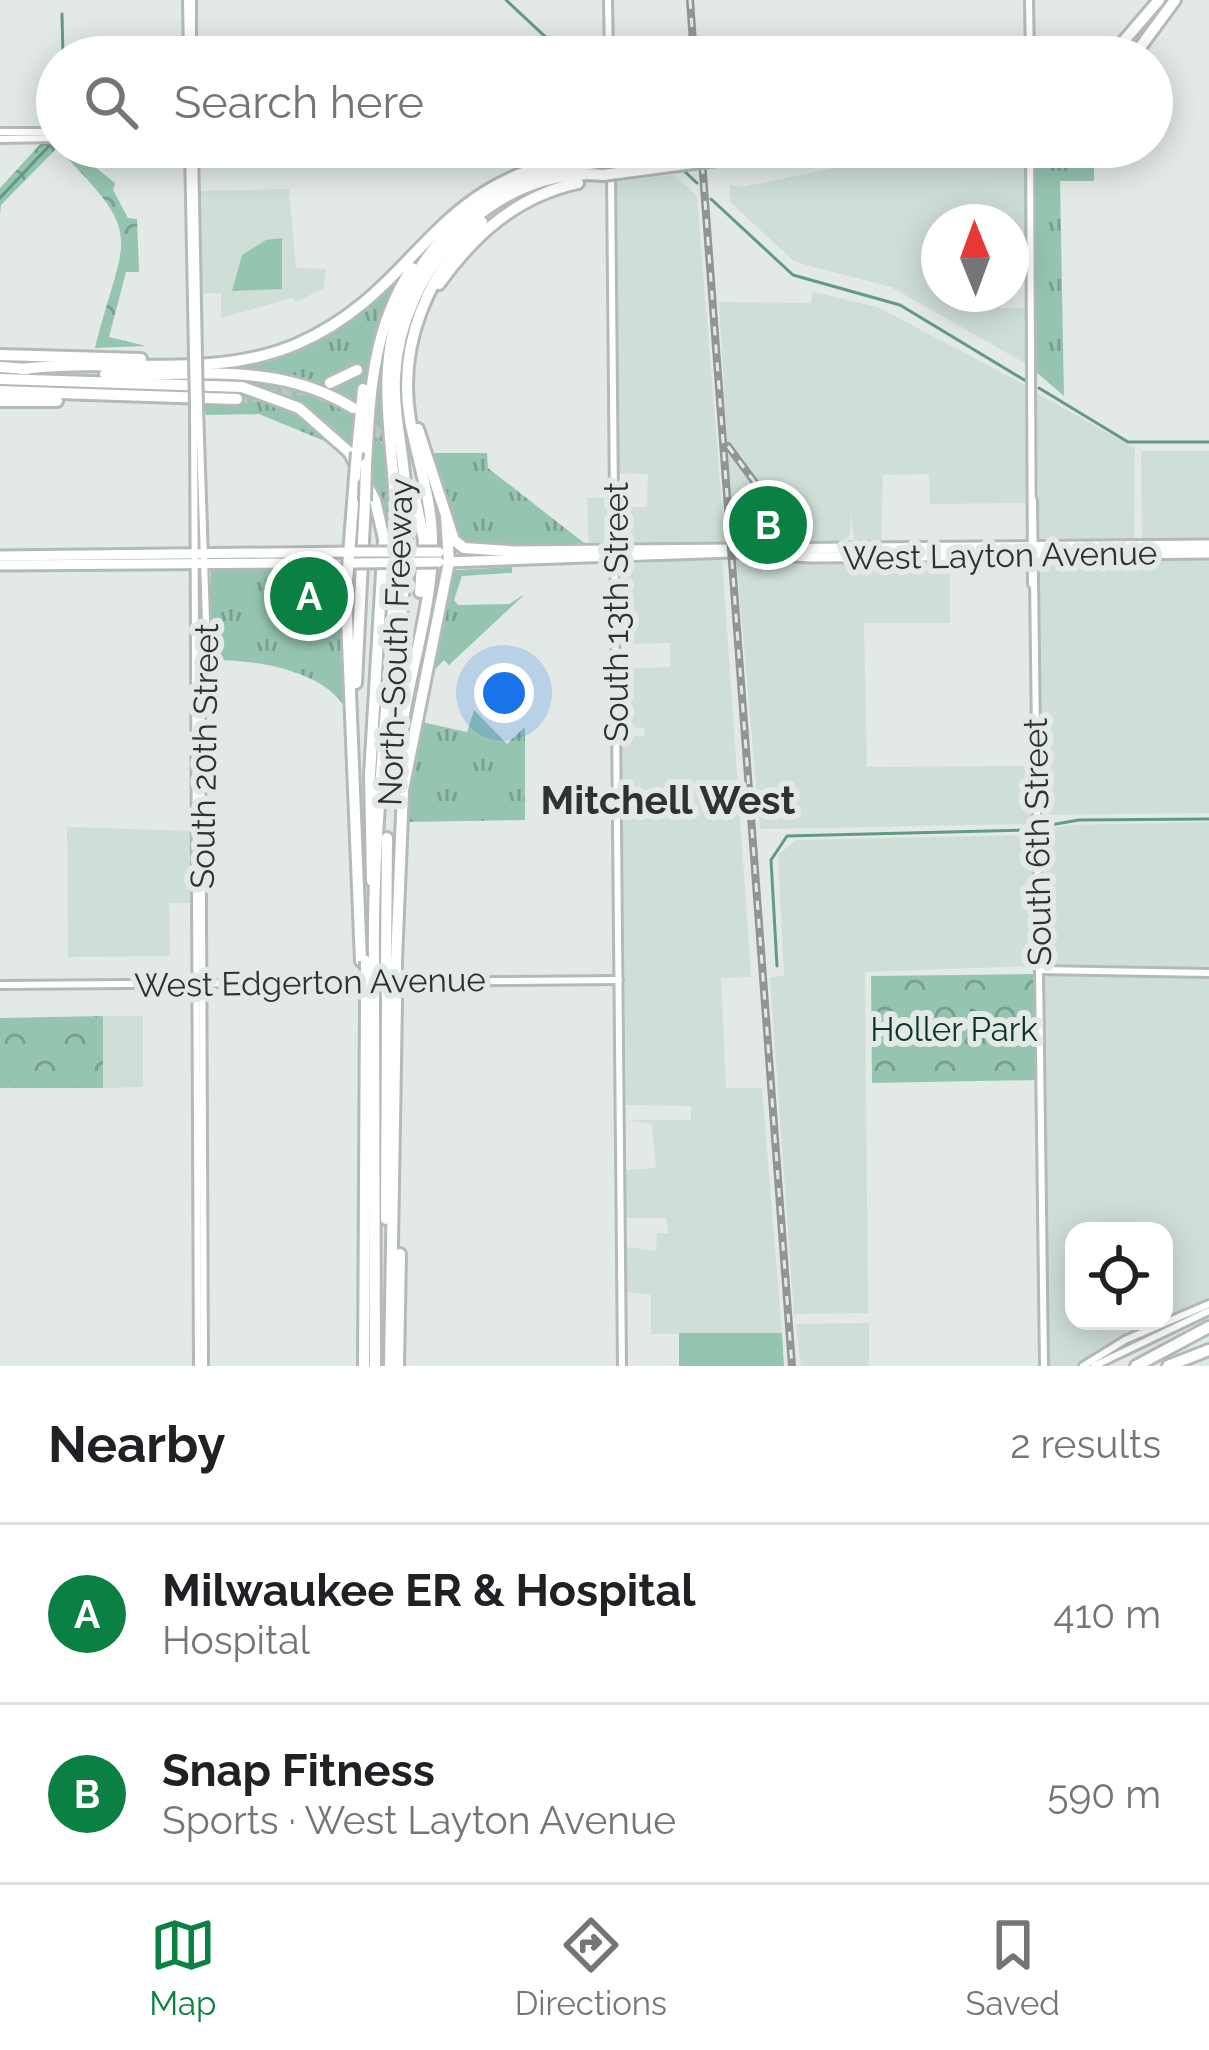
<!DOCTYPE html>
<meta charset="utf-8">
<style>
body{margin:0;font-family:Raleway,sans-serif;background:#f6f6f6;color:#202124}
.controls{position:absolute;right:36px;bottom:36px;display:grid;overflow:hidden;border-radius:24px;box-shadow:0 6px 30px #0003}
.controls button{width:108px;height:108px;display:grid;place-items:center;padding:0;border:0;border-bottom:3px solid #e0e0e0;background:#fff;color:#202124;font:60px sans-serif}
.compass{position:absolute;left:921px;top:204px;width:108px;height:108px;border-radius:50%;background:#fff;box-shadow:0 6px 30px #0003;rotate:359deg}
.you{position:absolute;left:504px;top:693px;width:42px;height:42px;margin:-30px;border:9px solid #fff;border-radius:50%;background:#1a73e8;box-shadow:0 0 0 18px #1a73e833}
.badge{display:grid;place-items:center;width:78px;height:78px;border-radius:50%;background:#0b8043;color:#fff;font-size:39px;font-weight:700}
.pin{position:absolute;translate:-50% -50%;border:6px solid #fff;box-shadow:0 3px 12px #0006}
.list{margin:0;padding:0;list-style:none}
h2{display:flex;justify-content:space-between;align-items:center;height:156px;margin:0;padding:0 48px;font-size:51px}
h2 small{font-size:39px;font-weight:400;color:#757577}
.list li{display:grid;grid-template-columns:78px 1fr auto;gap:36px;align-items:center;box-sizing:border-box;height:180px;padding:0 48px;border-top:3px solid #e0e0e0}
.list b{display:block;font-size:45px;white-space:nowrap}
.list p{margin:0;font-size:39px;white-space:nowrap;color:#757577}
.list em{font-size:39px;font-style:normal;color:#757577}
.icon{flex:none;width:66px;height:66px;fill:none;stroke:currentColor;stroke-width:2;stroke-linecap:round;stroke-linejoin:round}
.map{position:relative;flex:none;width:1209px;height:1366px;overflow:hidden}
.search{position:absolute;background:#fff;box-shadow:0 6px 30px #0003;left:36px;right:36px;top:36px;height:132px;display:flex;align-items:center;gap:30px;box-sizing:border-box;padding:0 42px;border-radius:66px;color:#757577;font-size:45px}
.sheet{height:516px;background:#fff}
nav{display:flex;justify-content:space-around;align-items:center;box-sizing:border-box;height:168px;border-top:3px solid #e0e0e0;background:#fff;font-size:33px;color:#757577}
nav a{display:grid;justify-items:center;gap:6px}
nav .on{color:#0b8043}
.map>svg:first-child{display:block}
.built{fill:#cfdfd7}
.grass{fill:url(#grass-tufts)}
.park{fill:url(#park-crowns)}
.pitch{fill:#95c5b0}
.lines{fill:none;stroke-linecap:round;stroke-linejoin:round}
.stream{stroke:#609c84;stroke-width:3}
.highway-tunnel{stroke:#bec4c2;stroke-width:10;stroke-dasharray:10 5;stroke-linecap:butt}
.minor-casing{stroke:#b3bab7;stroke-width:12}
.major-casing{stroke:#b3bab7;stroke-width:15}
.highway-casing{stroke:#b3bab7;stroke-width:16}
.minor{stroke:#fff;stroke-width:6}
.major{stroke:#fff;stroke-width:9}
.highway{stroke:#fff;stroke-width:10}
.rail-casing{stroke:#919694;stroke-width:8}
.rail{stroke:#e2e9e6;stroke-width:3;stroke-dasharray:9;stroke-linecap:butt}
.minor-bridge-casing{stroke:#b3bab7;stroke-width:12;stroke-linecap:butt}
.major-bridge-casing{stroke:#b3bab7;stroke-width:15;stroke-linecap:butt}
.highway-bridge-casing{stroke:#b3bab7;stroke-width:16;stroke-linecap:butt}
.minor-bridge{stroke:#fff;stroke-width:6}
.major-bridge{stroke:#fff;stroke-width:9}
.highway-bridge{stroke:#fff;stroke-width:10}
.labels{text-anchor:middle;stroke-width:12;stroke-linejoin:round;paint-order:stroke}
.street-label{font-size:33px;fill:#303231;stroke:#e2e9e6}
.park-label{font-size:33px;fill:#0d3527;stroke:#e2e9e6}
.quarter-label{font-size:39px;font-weight:bold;fill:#303231;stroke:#e2e9e6}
</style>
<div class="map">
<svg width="1209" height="1366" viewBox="0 0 1209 1366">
<defs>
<pattern id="grass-tufts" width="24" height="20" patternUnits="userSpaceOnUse" patternTransform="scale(3)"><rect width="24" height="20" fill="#95c5b0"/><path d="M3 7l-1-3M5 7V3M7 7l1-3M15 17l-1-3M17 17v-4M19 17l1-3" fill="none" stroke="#7aa190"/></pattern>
<pattern id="park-crowns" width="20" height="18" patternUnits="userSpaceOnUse" patternTransform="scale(3)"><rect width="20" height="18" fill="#95c5b0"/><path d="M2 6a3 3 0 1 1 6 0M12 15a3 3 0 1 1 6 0" fill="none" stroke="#7aa190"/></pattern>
</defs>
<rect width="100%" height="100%" fill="#e2e9e6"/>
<g class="built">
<path d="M977,147H1026L1027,263H1011V222H939L934,279L939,280V294L999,296L1000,308H1028V365L891,287L795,262L730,202V185L743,187L867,161Z"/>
<path d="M674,175L697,196L725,545L589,551L587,498L616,497V507H647L648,474L615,473L611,182Z"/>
<path d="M289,189L296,268L326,269L323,289L296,302L292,298L221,318V293H198V191Z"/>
<path d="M813,292L878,307L1029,387V503L930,504L929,474L883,475L881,543H854L851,511L850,534L844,541L758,540L755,514L762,509H731L719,302L811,303Z"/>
<path d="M1036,393L1135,448L1134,542H1040Z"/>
<path d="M1141,451H1209V541H1142Z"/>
<path d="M722,556L751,977L721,978L726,1088H762L782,1333L651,1334V1295L626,1292V1247L656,1251L657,1233H668L666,1218H626V1170L656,1168L652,1124L626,1120H691V1106L626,1105L622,736H644L645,728L623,727L622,669L670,667V643L621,644V565Z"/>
<path d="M736,556L950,559V623H864L867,767L1030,766L1033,824L760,829Z"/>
<path d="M1209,556V813L1041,815L1039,561Z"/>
<path d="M1209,822V1301L1164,1321V1231H1074V1321H1163L1078,1366H1047L1040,831L1069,825Z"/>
<path d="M67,827L192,831L193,903H169L170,956L68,957Z"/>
<path d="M1033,835L1034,966L865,972L868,1313L794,1314L770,977L784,976L778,855L796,840Z"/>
<path d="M103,1016H143V1087L103,1088Z"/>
<path d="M869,1323V1366H801L796,1324Z"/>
</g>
<g class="grass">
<path d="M1034,147L1105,150V166H1094V181H1060L1064,396L1036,372Z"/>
<path d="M423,247C377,312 360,374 356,453C325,410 278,387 229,380L273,381L350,412L355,403C300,372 267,369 203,369L316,339Z"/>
<path d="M396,302C386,344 382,385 383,425C385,465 399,511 389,548L369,474L374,375Z"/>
<path d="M203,389C258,393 295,408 334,445L259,414L206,415L203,404H237L204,394Z"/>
<path d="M432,453H487L488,468L588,546L461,545Z"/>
<path d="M512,567V573L462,576L454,600L458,605L509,604L525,594L449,665L444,660L428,677L455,570Z"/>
<path d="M211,568L333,570L342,582L346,709C323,669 252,659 208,660Z"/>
<path d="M474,710L507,744L525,727V820L404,822L417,721L467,732Z"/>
</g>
<g class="park">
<path d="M44,140L70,147L115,183L113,190L128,218L137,219L139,272H126L109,337L146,346L95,348C124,232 148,239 57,148L1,205L0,215V188Z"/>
<path d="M1036,974L1037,1080L872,1083L871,976Z"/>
<path d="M103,1016V1088H0V1018Z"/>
</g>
<g class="pitch">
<path d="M282,238V289L232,291L242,255L266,240Z"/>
<path d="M679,1333H782L784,1366H679Z"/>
</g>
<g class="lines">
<g class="stream">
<path d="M506,0L567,57"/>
<path d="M62,14L63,57"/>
<path d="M681,168L697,183"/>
<path d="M0,198L49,146"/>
<path d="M711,199L793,275L900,305L1026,381"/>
<path d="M1039,388L1128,442H1209"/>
<path d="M1044,826L1079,820L1209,819"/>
<path d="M777,966L771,860L787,836L1030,830"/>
<path d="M971,1010L986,1016"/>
</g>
<g class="highway-tunnel">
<path d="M237,399L317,388"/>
<path d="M363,417L391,447"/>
</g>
<g class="minor-casing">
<g id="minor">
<path d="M187,0L188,57"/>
<path d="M192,0V57"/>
<path d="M608,0L609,57"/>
<path d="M1029,0L1030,57"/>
<path d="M0,132H57"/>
<path d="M0,139L57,138"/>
<path d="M189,147L193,356"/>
<path d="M194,147L198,356"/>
<path d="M611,147V162"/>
<path d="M1030,147L1032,584"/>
<path d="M611,176L622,1366"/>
<path d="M194,407L198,1366"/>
<path d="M199,407L206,621L201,692L204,1366"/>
<path d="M1033,500L1044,1366"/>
<path d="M1039,970L1209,973"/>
<path d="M394,982L619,980"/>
<path d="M0,985L368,982"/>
<path d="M1083,1366L1125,1340L1209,1304"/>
<path d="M1094,1366L1209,1311"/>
</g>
</g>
<g class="major-casing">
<g id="major">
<path d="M507,551L1209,545"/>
<path d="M0,556L355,552"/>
<path d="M447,562L732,552L811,557L1209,553"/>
<path d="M0,565L295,563"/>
</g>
</g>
<g class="highway-casing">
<g id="highway">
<path d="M1110,57L1159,0"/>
<path d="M1133,57L1175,0"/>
<path d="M716,160L811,147"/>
<path d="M439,284C474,235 517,196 578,183"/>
<path d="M0,355L141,359"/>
<path d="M0,367L27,369"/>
<path d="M22,369C112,357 211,381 297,344C427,287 429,171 603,155"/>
<path d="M105,374C191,377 277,360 353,408"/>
<path d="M0,379L242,387L299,408L349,452L375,500L384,539L370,775L372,881"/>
<path d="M330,383L357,370"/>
<path d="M0,391L237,399"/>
<path d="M0,401H57"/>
<path d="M418,429L454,540L464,548L509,551"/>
<path d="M357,452L363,389"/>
<path d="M366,464C370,393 372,329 412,268"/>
<path d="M355,477L346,594L361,961"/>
<path d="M414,493L424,540L420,592"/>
<path d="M289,563L333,567L344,581"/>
<path d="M356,683L365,501"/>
<path d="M405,709C415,653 434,594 432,537C431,498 417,458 410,420C397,345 428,272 482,222"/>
<path d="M390,742C395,663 408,583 406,504C406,461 393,419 395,376C400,272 492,165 603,175"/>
<path d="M398,777L405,706"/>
<path d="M374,960C372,821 392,681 396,542C399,461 370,376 404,299C441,214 514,174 603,162"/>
<path d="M386,961L387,838"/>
<path d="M396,961L403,790L449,562L446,516"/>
<path d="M374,1002L375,1366"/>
<path d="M386,1219L387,1002"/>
<path d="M364,1366L366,1002"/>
<path d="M390,1366L396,1002"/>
<path d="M398,1366L400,1254"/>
<path d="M1136,1366L1209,1327"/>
<path d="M1168,1366L1209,1350"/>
</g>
</g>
<use href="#minor" class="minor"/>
<use href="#major" class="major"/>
<use href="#highway" class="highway"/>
<g class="rail-casing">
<g id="rail">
<path d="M690,0L694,57"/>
<path d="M701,147L792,1366"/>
<path d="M728,446L756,484L795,497"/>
</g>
</g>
<use href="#rail" class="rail"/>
<g class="minor-bridge-casing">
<g id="minor-bridge">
<path d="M193,356L194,407"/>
<path d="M198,356L199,407"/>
</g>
</g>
<g class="major-bridge-casing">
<g id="major-bridge">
<path d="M355,552H439"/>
<path d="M354,563L439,562"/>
</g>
</g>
<g class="highway-bridge-casing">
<g id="highway-bridge">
<path d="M603,162L712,148"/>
<path d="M603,175L716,160"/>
<path d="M355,477L357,452"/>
<path d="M365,501L366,464"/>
<path d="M374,960V1002"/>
<path d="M366,961V1002"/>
<path d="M386,961L387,1002"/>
<path d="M396,1002V961"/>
</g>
</g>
<use href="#minor-bridge" class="minor-bridge"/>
<use href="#major-bridge" class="major-bridge"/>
<use href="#highway-bridge" class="highway-bridge"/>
</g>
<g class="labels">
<g class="street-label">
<text transform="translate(1000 555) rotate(-1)" y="12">West Layton Avenue</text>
<text transform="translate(616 612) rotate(-90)" y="12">South 13th Street</text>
<text transform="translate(395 642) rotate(-88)" y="12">North-South Freeway</text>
<text transform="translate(204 756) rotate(-89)" y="12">South 20th Street</text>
<text transform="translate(1037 842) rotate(-91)" y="12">South 6th Street</text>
<text transform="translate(310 982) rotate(-1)" y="12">West Edgerton Avenue</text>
</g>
<g class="park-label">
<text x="954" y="1041">Holler Park</text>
</g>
<g class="quarter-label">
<text x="668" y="814">Mitchell West</text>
</g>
</g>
</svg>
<div class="controls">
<button><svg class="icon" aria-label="locate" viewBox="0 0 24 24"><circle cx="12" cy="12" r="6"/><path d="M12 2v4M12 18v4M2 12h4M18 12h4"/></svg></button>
</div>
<svg class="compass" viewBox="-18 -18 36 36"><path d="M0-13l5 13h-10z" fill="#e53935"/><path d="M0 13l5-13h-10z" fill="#757577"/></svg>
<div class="you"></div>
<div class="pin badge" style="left:309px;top:596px">A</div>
<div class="pin badge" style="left:768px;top:525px">B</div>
<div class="search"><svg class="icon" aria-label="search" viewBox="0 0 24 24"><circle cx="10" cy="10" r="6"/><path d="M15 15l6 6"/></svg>Search here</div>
</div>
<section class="sheet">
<h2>Nearby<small>2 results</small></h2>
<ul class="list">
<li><span class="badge">A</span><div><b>Milwaukee ER &amp; Hospital</b><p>Hospital</p></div><em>410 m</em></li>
<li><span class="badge">B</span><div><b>Snap Fitness</b><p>Sports · West Layton Avenue</p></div><em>590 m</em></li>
</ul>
</section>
<nav>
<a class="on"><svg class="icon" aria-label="map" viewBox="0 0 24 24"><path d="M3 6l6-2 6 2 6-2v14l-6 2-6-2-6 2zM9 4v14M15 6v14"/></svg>Map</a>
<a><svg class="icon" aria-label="directions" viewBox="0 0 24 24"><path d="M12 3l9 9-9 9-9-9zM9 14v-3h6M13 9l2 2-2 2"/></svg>Directions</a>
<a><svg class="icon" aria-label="saved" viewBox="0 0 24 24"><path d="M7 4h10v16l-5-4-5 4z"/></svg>Saved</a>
</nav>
